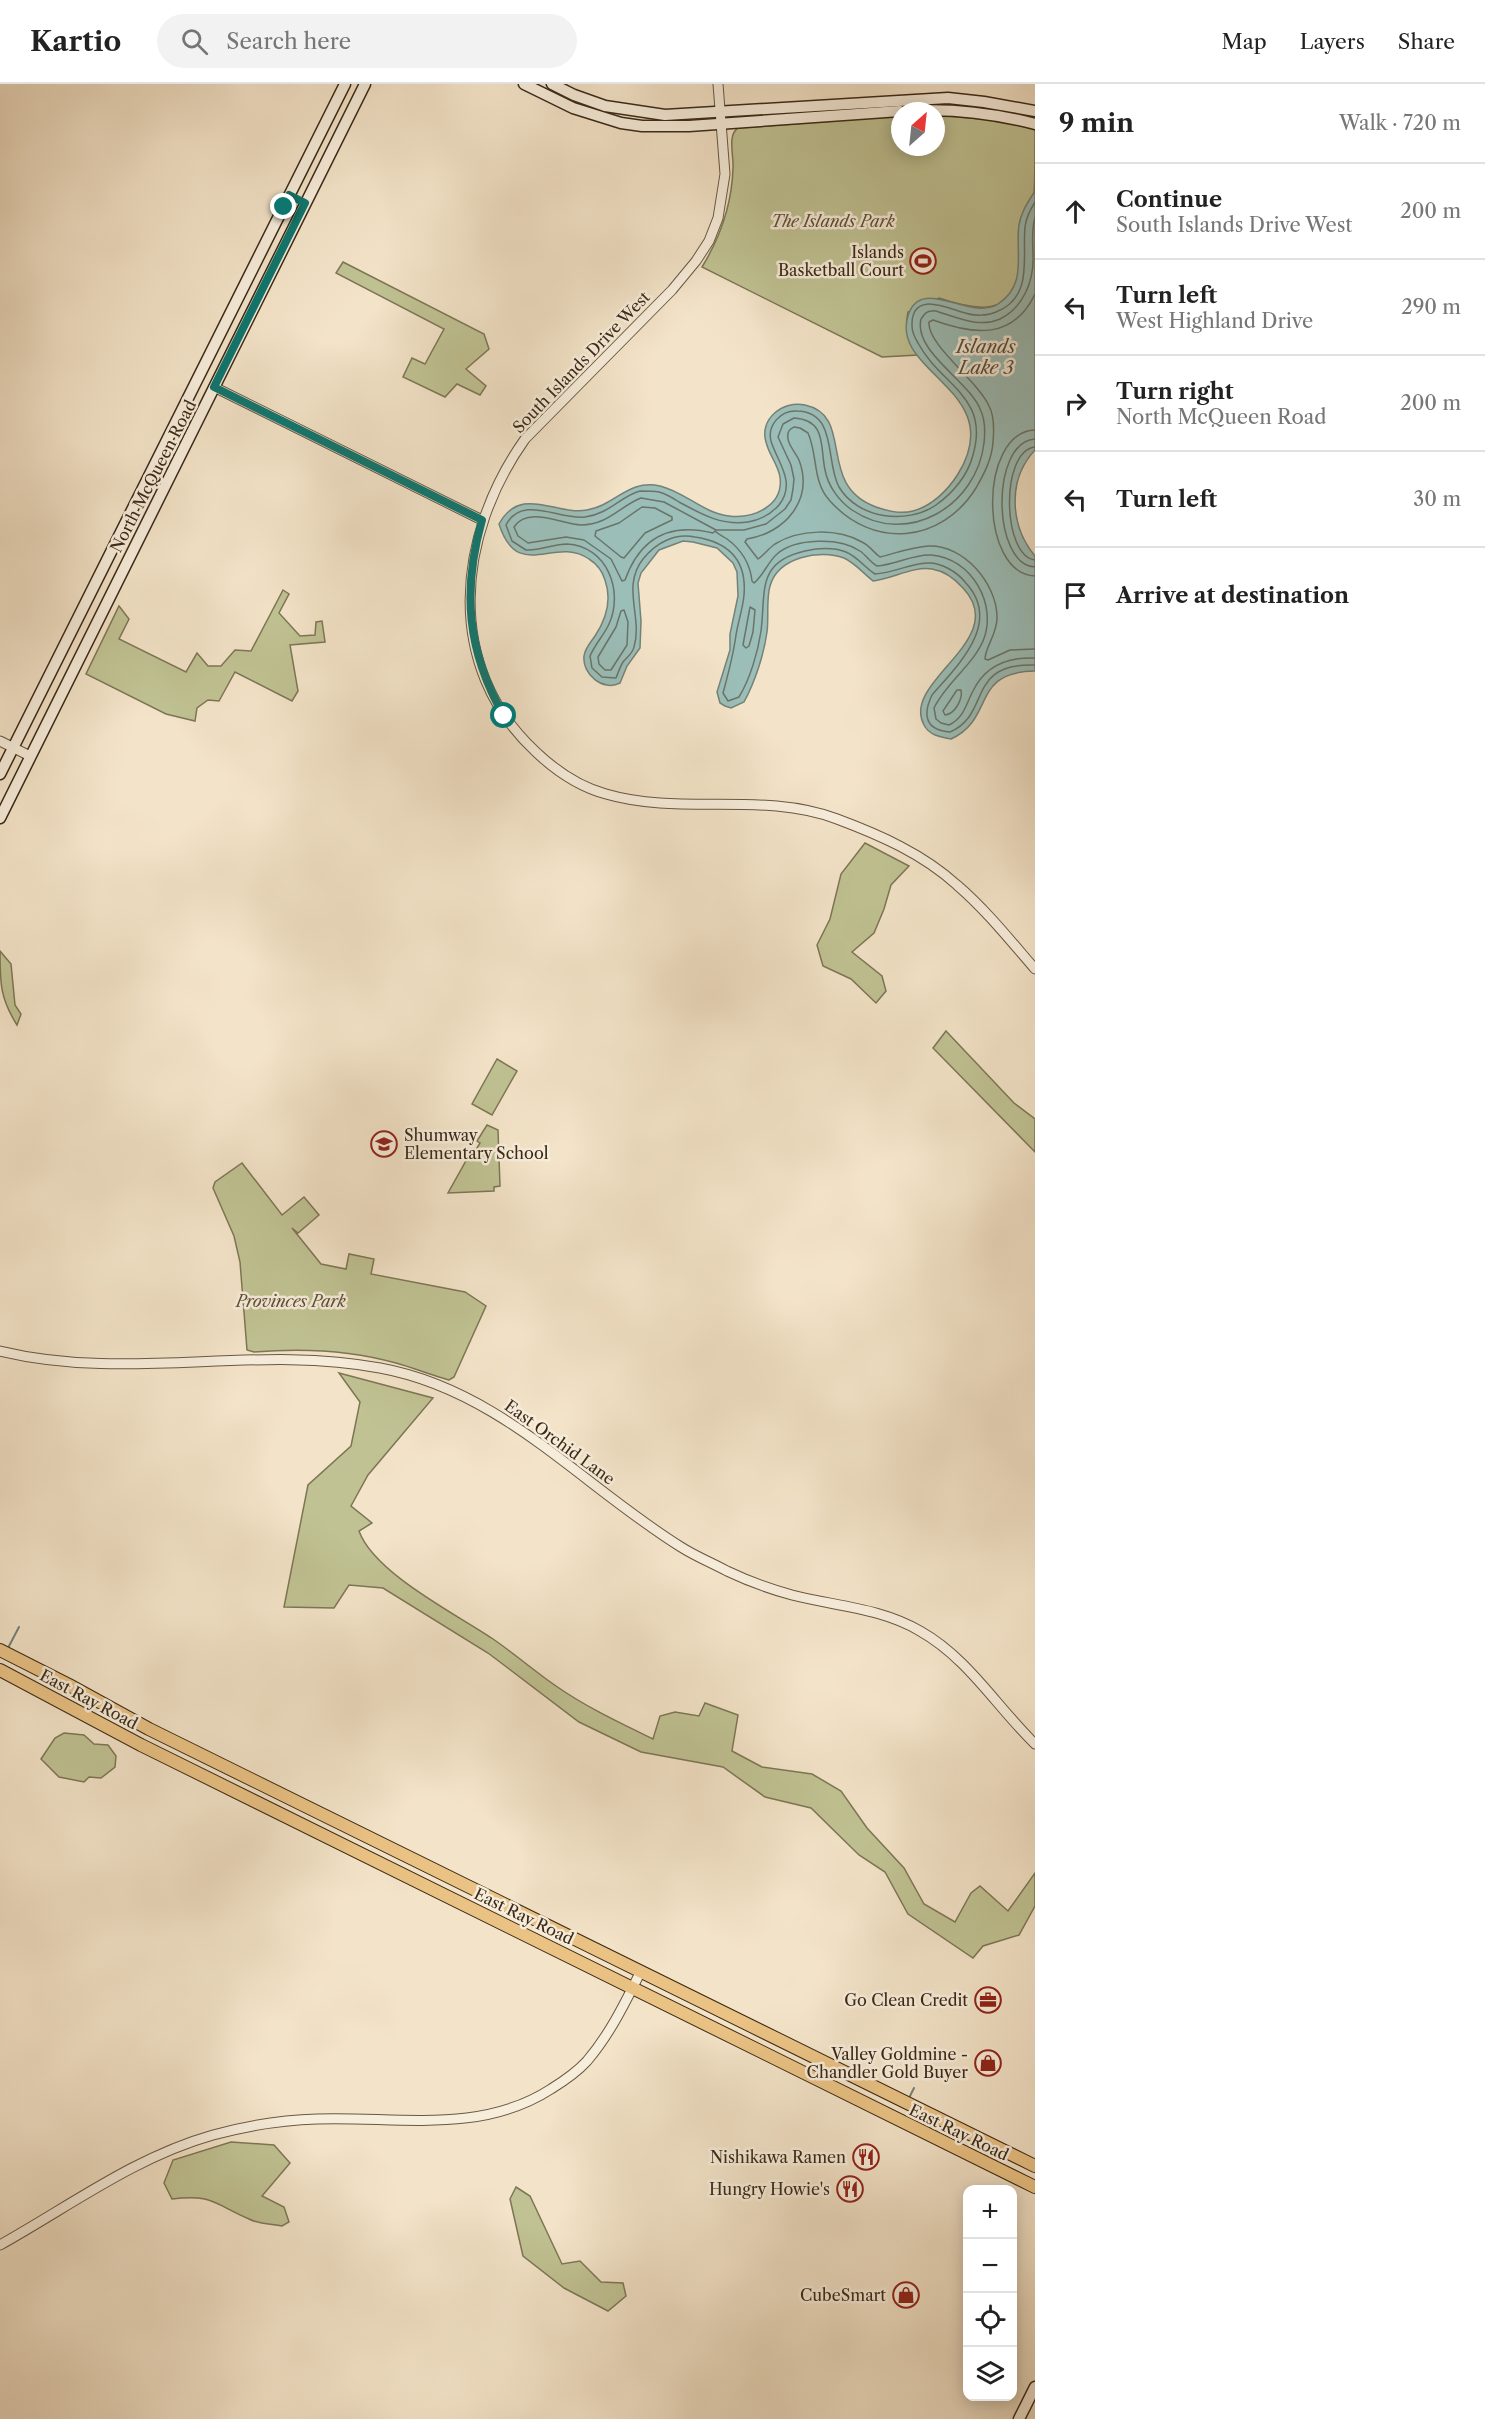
<!DOCTYPE html>
<meta charset="utf-8">
<style>
body{margin:0;font-family:"Libre Caslon Text",serif;background:#f2f2f2;color:#222}
.controls{position:absolute;right:18px;bottom:18px;display:grid;overflow:hidden;border-radius:12px;box-shadow:0 3px 15px #0003}
.controls button{width:54px;height:54px;display:grid;place-items:center;padding:0;border:0;border-bottom:2px solid #e0e0e0;background:#fff;color:#222;font:30px sans-serif}
.compass{position:absolute;left:891px;top:18px;width:54px;height:54px;border-radius:50%;background:#fff;box-shadow:0 3px 15px #0003;rotate:27deg}
.stop{position:absolute;width:18px;height:18px;margin:-14px;border:4px solid #0f766e;border-radius:50%;background:#fff}
.stop.end{background:#0f766e;border-color:#fff;box-shadow:0 2px 6px #0008}
.list{margin:0;padding:0;list-style:none}
h2{display:flex;justify-content:space-between;align-items:center;height:78px;margin:0;padding:0 24px;font-size:26px}
h2 small{font-size:20px;font-weight:400;color:#767676}
.list li{display:grid;grid-template-columns:39px 1fr auto;gap:18px;align-items:center;box-sizing:border-box;height:96px;padding:0 24px;border-top:2px solid #e0e0e0}
.list b{display:block;font-size:22px;white-space:nowrap}
.list p{margin:0;font-size:20px;white-space:nowrap;color:#767676}
.list em{font-size:20px;font-style:normal;color:#767676}
.icon{flex:none;width:33px;height:33px;fill:none;stroke:currentColor;stroke-width:2;stroke-linecap:round;stroke-linejoin:round}
.map{position:relative;flex:none;width:1035px;height:2335px;overflow:hidden}
header{display:flex;align-items:center;gap:36px;box-sizing:border-box;height:84px;padding:0 30px;background:#fff;border-bottom:2px solid #e0e0e0}
header strong{font-size:28px}
nav{display:flex;gap:33px;margin-inline-start:auto;font-size:21px}
.search{width:420px;height:54px;background:#f2f2f2;display:flex;align-items:center;gap:15px;box-sizing:border-box;padding:0 21px;border-radius:33px;color:#767676;font-size:22px}
main{display:flex}
aside{flex:1;background:#fff}
.map>svg:first-child{display:block}
.green{fill:#c0c293;stroke:#7d7655;stroke-width:1.5}
.water{fill:#9bbeb8;stroke:#748278;stroke-width:1.5}
.lines{fill:none;stroke-linecap:round;stroke-linejoin:round}
.shore{stroke:#6a7468;stroke-width:1.5}
.stream{stroke:#748278;stroke-width:2}
.tertiary-casing{stroke:#685843;stroke-width:11}
.secondary-casing{stroke:#3a2917;stroke-width:13}
.primary-casing{stroke:#3a2917;stroke-width:14}
.tertiary{stroke:#f7eddb;stroke-width:9}
.secondary{stroke:#f7eddb;stroke-width:10}
.primary{stroke:#eac284;stroke-width:12}
.route{stroke:#0f766e;stroke-width:8}
.labels{text-anchor:middle;stroke-width:5;stroke-linejoin:round;paint-order:stroke}
.park-label{font-size:16px;font-style:italic;fill:#5c4f36;stroke:#f7eddb}
.poi-label{font-size:16px;fill:#3a2917;stroke:#f7eddb;text-anchor:end}
.street-label{font-size:16px;fill:#3a2917;stroke:#f7eddb}
.water-label{font-size:18px;font-style:italic;fill:#524e3f;stroke:#f7eddb}
</style>
<header>
<strong>Kartio</strong>
<div class="search"><svg class="icon" aria-label="search" viewBox="0 0 24 24"><circle cx="10" cy="10" r="6"/><path d="M15 15l6 6"/></svg>Search here</div>
<nav><a>Map</a><a>Layers</a><a>Share</a></nav>
</header>
<main>
<div class="map">
<svg width="1035" height="2335" viewBox="0 0 1035 2335">
<rect width="100%" height="100%" fill="#f3e3c8"/>
<filter id="stains"><feTurbulence type="fractalNoise" baseFrequency=".00333" numOctaves="4"/><feColorMatrix values="0 0 0 0 .2 0 0 0 0 .09 0 0 0 0 .02 0 0 0 .5 -.17"/></filter>
<radialGradient id="worn" r=".72"><stop offset=".6" stop-color="#630" stop-opacity="0"/><stop offset="1" stop-color="#630" stop-opacity=".3"/></radialGradient>
<g class="green">
<path d="M936,31L993,36L1035,45C1035,58 1035,99 1034,109C1029,120 1021,128 1019,142C1017,155 1021,170 1020,183C1015,235 974,226 939,214L908,228C904,246 910,256 918,271L882,273L702,183C721,152 732,120 733,84C734,72 727,51 738,44L900,32V63H936Z"/>
<path d="M343,178L484,250L489,265L466,285L486,302L480,311L457,300L445,313L403,293L412,274L425,280L444,245L336,189Z"/>
<path d="M283,506L289,510L279,529L300,552L315,551L316,538L322,537L325,558L290,561L298,607L292,617L235,588L219,617L208,616L197,624L195,637L166,630L86,590L119,522L129,535L119,555L186,588L197,569L208,582H221L235,566L251,567Z"/>
<path d="M865,759L909,782L891,801L884,825L874,849L852,868L882,892L886,907L876,919L851,895L823,882L817,861L830,835L841,790Z"/>
<path d="M0,867L11,880L15,921L21,930L17,941C0,914 0,899 0,867Z"/>
<path d="M946,947L1014,1019L1035,1035V1068L933,964Z"/>
<path d="M497,975L517,987L492,1031L472,1020Z"/>
<path d="M487,1041L498,1046L500,1102L494,1103V1107L448,1109L467,1075L470,1076L480,1059L477,1057Z"/>
<path d="M242,1079L282,1131L304,1113L319,1131L298,1149L292,1144L321,1180L346,1185L349,1170L374,1175L371,1190L465,1208L486,1222L454,1293L449,1296C431,1291 414,1284 396,1279C350,1266 301,1264 254,1268L247,1266L240,1178L234,1152L213,1104L215,1098Z"/>
<path d="M339,1289L433,1314L368,1391L351,1422L372,1439L359,1447C374,1489 456,1530 493,1555C515,1570 534,1587 556,1602C586,1623 620,1639 653,1655L660,1632L675,1628L699,1632L705,1619L738,1631L732,1667L762,1683L812,1690L841,1707L867,1744L904,1784L924,1820L955,1838L971,1809L980,1802L1008,1827L1035,1789V1822L1019,1851L983,1862L973,1874L908,1830L885,1788L859,1771L811,1724L765,1713L723,1683L641,1668L579,1638L488,1569L383,1504L349,1501L334,1524L284,1523L308,1401L351,1362L360,1318Z"/>
<path d="M64,1649L84,1651L94,1660L108,1661L116,1672L115,1683L101,1694L89,1693L84,1698L59,1693L41,1675L55,1654Z"/>
<path d="M231,2058L274,2061L290,2079L262,2112L284,2123L289,2138L282,2142C271,2140 258,2140 249,2135C214,2120 213,2110 172,2115L164,2099L173,2076Z"/>
<path d="M516,2103L530,2112L562,2180L580,2177L601,2198L623,2199L626,2212L608,2227L564,2204L523,2172L510,2115Z"/>
</g>
<path class="water" d="M1035,107V366C1007,396 1010,442 1035,472V587C970,588 996,634 951,655C940,653 929,651 924,641C900,597 1012,556 963,504C955,495 944,487 932,485C913,482 892,495 873,497C863,489 855,479 844,474C820,465 778,473 770,502C766,516 769,533 767,548C764,570 755,598 744,618L731,624L725,622L720,619L717,608L730,566V550L738,512L737,488L733,479L717,464L693,458L683,457L659,466L641,489L638,499L641,537L640,564L627,582L620,599C603,608 582,590 584,572C585,564 591,558 595,552C607,534 612,516 605,496C602,486 597,480 589,475C554,451 518,499 499,440C521,400 556,432 587,426C616,421 628,395 660,402C685,408 703,429 729,432C753,435 784,422 780,393C778,380 769,371 766,358C759,335 783,316 805,321C856,332 815,401 876,423C887,427 902,430 913,427C932,422 948,406 958,390C1009,307 890,289 908,232C920,190 971,238 998,220C1028,200 1015,170 1019,141C1021,128 1028,118 1035,107Z"/>
<g class="lines">
<g class="shore">
<path d="M1035,118C1030,126 1026,134 1025,143C1022,173 1034,213 996,228C987,232 974,232 965,229C947,224 911,206 912,242C912,248 915,254 918,259C941,302 990,312 973,371C968,391 953,409 936,421C907,441 858,435 839,403C825,378 838,328 797,327C781,326 767,341 771,357C777,378 797,398 779,421C771,430 760,436 748,438C722,442 701,430 679,418C673,414 666,410 659,408C653,407 646,407 640,407C621,412 609,430 585,433C559,436 522,410 506,441L512,457L526,466C540,467 553,460 567,460C607,462 624,507 609,540C604,551 595,560 590,572L592,584L602,593L616,594C618,589 620,583 623,578C627,573 633,569 634,563C643,533 621,503 643,475C656,459 674,449 695,453C728,458 747,475 744,511C743,524 738,538 736,551C733,573 729,587 723,609L728,617L739,613C750,595 758,568 761,547C766,508 756,478 805,467C819,464 833,463 846,468C858,473 865,484 875,490C894,489 911,479 929,479C942,479 957,488 965,498C1003,538 959,580 932,611C922,632 926,646 950,648C992,630 965,579 1035,581"/>
<path d="M1035,134C1031,147 1033,159 1033,172C1034,196 1024,223 1000,235C982,243 963,236 945,230C941,229 936,226 932,227C926,227 924,231 921,235C913,268 970,297 981,327C985,336 985,350 984,359C977,421 908,464 852,426C839,417 828,402 825,386C820,363 827,336 794,334L783,340L778,353L791,381L794,395L793,405L791,416L785,425L766,440L744,446H716L664,418L641,414C620,422 608,441 581,441C561,440 528,422 514,443L518,452L528,459L566,453L584,456L611,475L622,497L625,496C640,454 669,438 713,449L715,447C719,451 723,452 727,455C742,466 750,479 752,497L754,499C763,492 768,478 777,470C795,454 840,453 860,467C866,471 870,478 877,482C895,481 913,470 931,471C972,474 998,521 983,557C972,582 946,599 934,624L936,635L941,639L949,641C964,634 966,620 973,607C985,582 1008,573 1035,574"/>
<path d="M1035,210C1013,256 974,251 933,236L929,238C927,261 978,297 989,322C994,331 994,347 993,358C992,375 984,390 976,404C941,460 873,465 830,417C812,398 818,371 808,349L800,344L794,343C791,345 788,346 788,350C786,359 796,369 799,376C814,416 785,449 747,455L745,458L758,475C764,471 769,464 775,460C799,445 837,444 862,458C869,461 873,468 880,473C896,469 912,463 929,462C964,461 996,499 997,532C998,549 985,563 985,575L988,576L1010,566L1035,565"/>
<path d="M1035,346C978,348 979,490 1035,492"/>
<path d="M1035,355C990,358 992,481 1035,483"/>
<path d="M1035,363C1000,367 1002,472 1035,476"/>
<path d="M642,423L655,424L672,433V436L645,449L624,474L621,473L595,452L596,447L619,439Z"/>
<path d="M750,523L755,526L753,548L749,562L746,564L743,561Z"/>
<path d="M624,526L628,538L627,561L611,586H605L599,580L598,573L616,543L621,527Z"/>
<path d="M961,606C963,615 955,630 945,631L943,627L957,606Z"/>
</g>
<g class="stream">
<path d="M8,1564L19,1543"/>
<path d="M910,2012L914,2004"/>
</g>
<g class="tertiary-casing">
<g id="tertiary">
<path d="M718,0L725,90L718,134L709,157L696,177L672,206L525,355C457,451 443,582 536,668C555,686 580,703 606,710C681,732 763,707 837,735C880,751 923,770 957,801C986,826 1010,856 1035,885"/>
<path d="M214,303L482,436"/>
<path d="M0,657L30,672"/>
<path d="M0,1267C128,1298 254,1260 380,1284C501,1306 581,1401 681,1463C695,1472 712,1479 727,1487C748,1497 770,1505 792,1511C835,1522 881,1524 920,1547C968,1574 996,1622 1035,1660"/>
<path d="M0,2161C70,2122 135,2073 213,2051C246,2042 283,2036 317,2035C396,2032 480,2051 551,2005C564,1997 577,1988 587,1977C610,1950 625,1919 641,1887"/>
</g>
</g>
<g class="secondary-casing">
<g id="secondary">
<path d="M524,0L573,24L621,39L642,42H689L900,27"/>
<path d="M552,0L574,11L605,22L665,31L948,14L984,18L1035,27"/>
<path d="M906,27C950,24 993,29 1035,40"/>
<path d="M0,690L345,0"/>
<path d="M0,734L365,0"/>
<path d="M1019,2335L1035,2303"/>
</g>
</g>
<g class="primary-casing">
<g id="primary">
<path d="M0,1566L69,1601L149,1645L1035,2082"/>
<path d="M0,1586L141,1661L1035,2103"/>
</g>
</g>
<use href="#tertiary" class="tertiary"/>
<use href="#secondary" class="secondary"/>
<use href="#primary" class="primary"/>
</g>
<g class="lines">
<path class="route" d="M284,123L289,111L305,119L214,303L482,436C462,507 467,567 504,632"/>
</g>
<defs>
<g id="stadium-ring" transform="scale(1.35)"><circle r="9.5" fill="#f7eddb" stroke="#8f2418" stroke-width="1.5"/><path d="M0-5a6.5 5 0 1 0 0 10a6.5 5 0 1 0 0-10ZM-3.5-1.8h7v3.6h-7Z" fill="#8f2418"/></g>
<g id="school-ring" transform="scale(1.35)"><circle r="9.5" fill="#f7eddb" stroke="#8f2418" stroke-width="1.5"/><path d="M0-5L7-2L0 1L-7-2ZM-4 1L0 2.5L4 1V4Q0 6-4 4Z" fill="#8f2418"/></g>
<g id="office-ring" transform="scale(1.35)"><circle r="9.5" fill="#f7eddb" stroke="#8f2418" stroke-width="1.5"/><path d="M-6-3h4V-5.5h4V-3h4V5H-6ZM-1-4.5V-3h2v-1.5ZM-6 0V1H6V0Z" fill="#8f2418"/></g>
<g id="shop-ring" transform="scale(1.35)"><circle r="9.5" fill="#f7eddb" stroke="#8f2418" stroke-width="1.5"/><path d="M-5-2.5h2.3a2.7 3.5 0 0 1 5.4 0H5L5.5 6h-11ZM-1.5-2.5h3a1.5 2.3 0 0 0-3 0Z" fill="#8f2418"/></g>
<g id="restaurant-ring" transform="scale(1.35)"><circle r="9.5" fill="#f7eddb" stroke="#8f2418" stroke-width="1.5"/><path d="M-5-6h1v4h1v-4h1v4h1v-4h1v5L-1.5 .5V6h-2V.5L-5-1ZM5-6V6H3V1.5H1.5Q1.5-4 5-6Z" fill="#8f2418"/></g>
</defs>
<g fill-rule="evenodd">
<use href="#stadium-ring" x="923" y="177"/>
<use href="#school-ring" x="384" y="1060"/>
<use href="#office-ring" x="988" y="1916"/>
<use href="#shop-ring" x="988" y="1979"/>
<use href="#restaurant-ring" x="866" y="2073"/>
<use href="#restaurant-ring" x="850" y="2105"/>
<use href="#shop-ring" x="906" y="2211"/>
</g>
<g class="labels">
<g class="park-label">
<text x="833" y="143">The Islands Park</text>
<text x="291" y="1223">Provinces Park</text>
</g>
<g class="poi-label">
<text x="904" y="174">Islands<tspan x="904" dy="18">Basketball Court</tspan></text>
<text x="404" y="1057" text-anchor="start">Shumway<tspan x="404" dy="18">Elementary School</tspan></text>
<text x="968" y="1922">Go Clean Credit</text>
<text x="968" y="1976">Valley Goldmine -<tspan x="968" dy="18">Chandler Gold Buyer</tspan></text>
<text x="846" y="2079">Nishikawa Ramen</text>
<text x="830" y="2111">Hungry Howie's</text>
<text x="886" y="2217">CubeSmart</text>
</g>
<g class="street-label">
<text transform="translate(581 278) rotate(-46)" y="6">South Islands Drive West</text>
<text transform="translate(153 392) rotate(-63)" y="6">North McQueen Road</text>
<text transform="translate(560 1358) rotate(36)" y="6">East Orchid Lane</text>
<text transform="translate(89 1615) rotate(28)" y="6">East Ray Road</text>
<text transform="translate(524 1832) rotate(26)" y="6">East Ray Road</text>
<text transform="translate(959 2048) rotate(26)" y="6">East Ray Road</text>
</g>
<g class="water-label">
<text x="986" y="269">Islands<tspan x="986" dy="21">Lake 3</tspan></text>
</g>
</g>
<rect width="100%" height="100%" filter="url(#stains)"/>
<rect width="100%" height="100%" fill="url(#worn)"/>
</svg>
<div class="controls">
<button>+</button>
<button>−</button>
<button><svg class="icon" aria-label="locate" viewBox="0 0 24 24"><circle cx="12" cy="12" r="6"/><path d="M12 2v4M12 18v4M2 12h4M18 12h4"/></svg></button>
<button><svg class="icon" aria-label="layers" viewBox="0 0 24 24"><path d="M12 4l9 5-9 5-9-5zM3 14l9 5 9-5"/></svg></button>
</div>
<svg class="compass" viewBox="-18 -18 36 36"><path d="M0-13l5 13h-10z" fill="#e53935"/><path d="M0 13l5-13h-10z" fill="#767676"/></svg>
<div class="stop" style="left:504px;top:632px"></div>
<div class="stop end" style="left:284px;top:123px"></div>
</div>
<aside>
<h2>9 min<small>Walk · 720 m</small></h2>
<ul class="list">
<li><svg class="icon" aria-label="ahead" viewBox="0 0 24 24"><path d="M12 20V5M6 11l6-6 6 6"/></svg><div><b>Continue</b><p>South Islands Drive West</p></div><em>200 m</em></li>
<li><svg class="icon" aria-label="left" viewBox="0 0 24 24"><path d="M17 20v-9H6M10 6l-5 5 5 5"/></svg><div><b>Turn left</b><p>West Highland Drive</p></div><em>290 m</em></li>
<li><svg class="icon" aria-label="right" viewBox="0 0 24 24"><path d="M7 20v-9h11M14 6l5 5-5 5"/></svg><div><b>Turn right</b><p>North McQueen Road</p></div><em>200 m</em></li>
<li><svg class="icon" aria-label="left" viewBox="0 0 24 24"><path d="M17 20v-9H6M10 6l-5 5 5 5"/></svg><div><b>Turn left</b></div><em>30 m</em></li>
<li><svg class="icon" aria-label="arrive" viewBox="0 0 24 24"><path d="M6 21V4h12l-3 4 3 4H6"/></svg><div><b>Arrive at destination</b></div></li>
</ul>
</aside>
</main>
